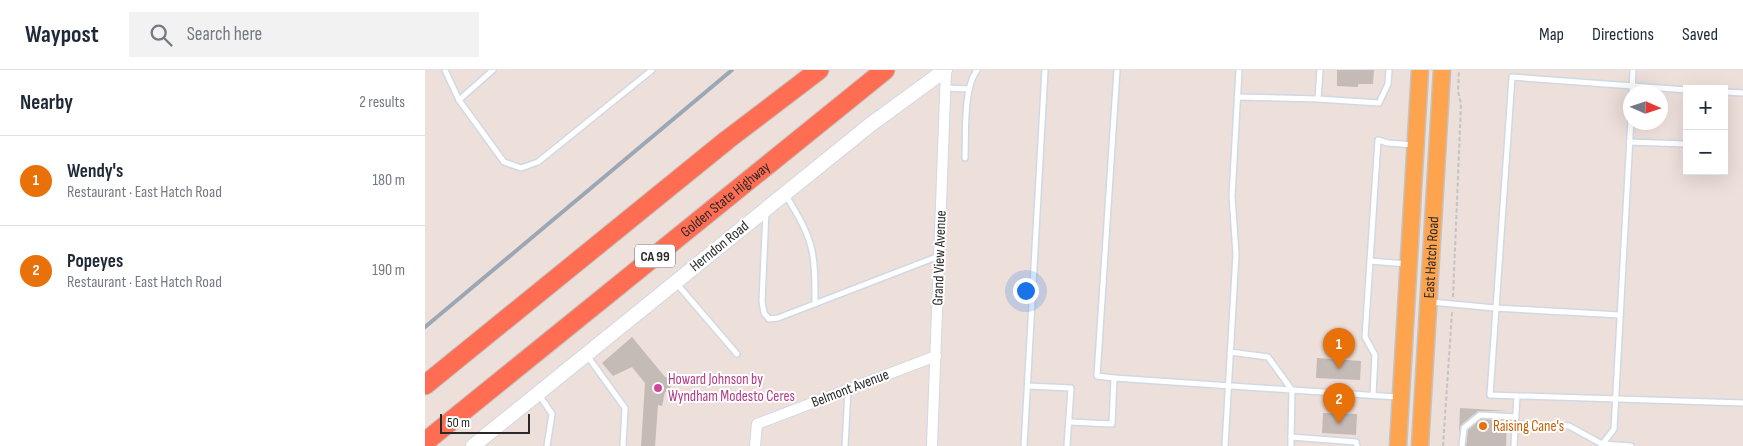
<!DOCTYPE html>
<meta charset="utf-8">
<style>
body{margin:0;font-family:"Sofia Sans Condensed",sans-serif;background:#f2f2f3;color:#1f2937}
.controls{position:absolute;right:15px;top:15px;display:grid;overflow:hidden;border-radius:0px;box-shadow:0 5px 20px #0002}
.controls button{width:45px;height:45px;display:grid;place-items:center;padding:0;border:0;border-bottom:1px solid #e0e1e3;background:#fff;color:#1f2937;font:25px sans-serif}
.compass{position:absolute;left:1198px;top:15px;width:45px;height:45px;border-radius:50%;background:#fff;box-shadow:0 5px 20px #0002;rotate:93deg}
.scale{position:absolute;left:15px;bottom:12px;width:90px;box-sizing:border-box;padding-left:5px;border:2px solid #292929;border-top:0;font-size:14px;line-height:18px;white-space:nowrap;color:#292929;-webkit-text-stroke:4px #fff;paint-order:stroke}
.you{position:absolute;left:600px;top:220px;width:18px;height:18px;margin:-12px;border:4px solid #fff;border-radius:50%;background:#1a73e8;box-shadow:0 0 0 8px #1a73e833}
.badge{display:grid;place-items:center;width:32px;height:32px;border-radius:50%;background:#3594ff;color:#fff;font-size:16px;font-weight:700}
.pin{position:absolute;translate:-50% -41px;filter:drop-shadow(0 1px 2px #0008)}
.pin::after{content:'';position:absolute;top:26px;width:18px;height:15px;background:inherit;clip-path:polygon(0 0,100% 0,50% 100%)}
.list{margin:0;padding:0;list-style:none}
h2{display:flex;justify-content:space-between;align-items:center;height:65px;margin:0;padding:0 20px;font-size:21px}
h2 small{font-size:16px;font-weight:400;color:#747a83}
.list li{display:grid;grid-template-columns:32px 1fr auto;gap:15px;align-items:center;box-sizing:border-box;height:90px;padding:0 20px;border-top:1px solid #e0e1e3}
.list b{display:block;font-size:19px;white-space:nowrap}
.list p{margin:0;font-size:16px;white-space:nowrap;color:#747a83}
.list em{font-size:16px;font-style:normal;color:#747a83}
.icon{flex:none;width:28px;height:28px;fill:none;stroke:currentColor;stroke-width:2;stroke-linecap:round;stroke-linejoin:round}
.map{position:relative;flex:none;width:1318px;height:376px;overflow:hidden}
header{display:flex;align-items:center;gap:30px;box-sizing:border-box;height:70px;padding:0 25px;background:#fff;border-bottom:1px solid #e0e1e3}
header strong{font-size:24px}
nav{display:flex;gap:28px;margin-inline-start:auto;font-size:18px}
.search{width:350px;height:45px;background:#f2f2f3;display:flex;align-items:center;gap:12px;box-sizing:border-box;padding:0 18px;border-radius:0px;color:#747a83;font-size:19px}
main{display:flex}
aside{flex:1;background:#fff}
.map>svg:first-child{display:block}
.building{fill:#c4bbb6}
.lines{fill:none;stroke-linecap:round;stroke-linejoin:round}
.lane-casing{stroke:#cfd9e4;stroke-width:8}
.street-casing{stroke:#cfd9e4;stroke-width:12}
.secondary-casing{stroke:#cfd9e4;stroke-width:16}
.primary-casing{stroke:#c3c3c3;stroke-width:19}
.highway-casing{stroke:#c3c3c3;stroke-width:21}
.path{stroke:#c3c3c3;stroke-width:2;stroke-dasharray:4 2.5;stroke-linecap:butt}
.lane{stroke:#fff;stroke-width:5}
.street{stroke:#fff;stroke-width:10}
.secondary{stroke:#fff;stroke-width:14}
.primary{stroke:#fea34e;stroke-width:16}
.highway{stroke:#ff6d53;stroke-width:19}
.rail{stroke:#9ca7b6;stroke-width:4}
.hotel-dot{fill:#d1479c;stroke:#fff;stroke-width:2}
.food-dot{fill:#e8710a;stroke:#fff;stroke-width:2}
.labels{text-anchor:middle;stroke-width:4;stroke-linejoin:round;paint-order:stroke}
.shield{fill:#fff;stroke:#696969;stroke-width:1}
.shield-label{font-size:14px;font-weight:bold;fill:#292929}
.street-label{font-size:15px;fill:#292929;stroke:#fff}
.hotel-label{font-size:15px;fill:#b23c85;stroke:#fff;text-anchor:start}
.food-label{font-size:15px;fill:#c56008;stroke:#fff;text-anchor:start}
</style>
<header>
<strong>Waypost</strong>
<div class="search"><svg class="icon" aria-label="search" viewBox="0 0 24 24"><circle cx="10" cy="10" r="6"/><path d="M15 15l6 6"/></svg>Search here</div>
<nav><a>Map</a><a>Directions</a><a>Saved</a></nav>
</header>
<main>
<aside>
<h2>Nearby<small>2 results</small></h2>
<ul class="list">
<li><span class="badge" style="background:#e8710a">1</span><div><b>Wendy's</b><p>Restaurant · East Hatch Road</p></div><em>180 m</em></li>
<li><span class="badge" style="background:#e8710a">2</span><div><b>Popeyes</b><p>Restaurant · East Hatch Road</p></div><em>190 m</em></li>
</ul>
</aside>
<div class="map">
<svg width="1318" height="376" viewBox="0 0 1318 376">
<rect width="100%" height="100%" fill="#eddfda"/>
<g class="building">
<path d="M912,0H949L948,14H933V17L912,16Z"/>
<path d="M207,267L240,307L246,308L245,322H240L237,336L233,335L230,376H216L220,313L207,297L188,306L177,293Z"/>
<path d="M892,288L936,291L935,310L891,308Z"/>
<path d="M1035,338L1083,341H1053L1036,355L1034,363Z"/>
<path d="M898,343L932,344L931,365L897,363Z"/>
<path d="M1056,349L1082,351L1081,376H1041L1043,360Z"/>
</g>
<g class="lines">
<g class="lane-casing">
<g id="lane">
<path d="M20,0L34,30L79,92L96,98L113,92L227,0"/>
<path d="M895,0L893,29L954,33L963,14L964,0"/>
<path d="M521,18L544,19"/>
<path d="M1262,20L1087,7L1065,325L1318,333"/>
<path d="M1207,22L1208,0"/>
<path d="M1299,22L1318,23"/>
<path d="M812,27L893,29"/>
<path d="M34,30L68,0"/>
<path d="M1204,72L1262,74"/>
<path d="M540,88C541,63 538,19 552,0"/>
<path d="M360,124C389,171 390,179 390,234"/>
<path d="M341,141L337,231L339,243L344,249L353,248L514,186"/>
<path d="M945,191L982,194"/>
<path d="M252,214L312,284"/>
<path d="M1006,232L1070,238L1195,245"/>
<path d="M161,284L200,338L198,376"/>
<path d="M689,308L672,306L692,0"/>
<path d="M603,316L646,318L642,376"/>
<path d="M113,323L127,344L122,376"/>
<path d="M948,325L950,285L940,267L953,70L963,73L989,75"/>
<path d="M644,352L687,354L689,308L867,320L843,287L805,282"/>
<path d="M1090,354L1144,356L1177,374L1206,376"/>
<path d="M866,367L867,320L972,327"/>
<path d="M420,376L423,320"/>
<path d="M599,376L620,0"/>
<path d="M800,376L811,184L807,126L814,0"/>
<path d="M866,376V367L931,372L932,376"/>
<path d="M1037,376L1039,358L1055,345L1091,347"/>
<path d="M1089,376L1092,326"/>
<path d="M1176,376L1189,359L1206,48"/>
</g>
</g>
<g class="street-casing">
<g id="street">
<path d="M330,376L332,354L511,286"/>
<path d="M507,376L521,0"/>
</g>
</g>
<g class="secondary-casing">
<path id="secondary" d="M48,376L445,55L520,0"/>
</g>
<g class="primary-casing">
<g id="primary">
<path d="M973,376L995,0"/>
<path id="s1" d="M995,376L1017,0"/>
</g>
</g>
<g class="highway-casing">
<g id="highway">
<path d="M0,315L302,70L394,0"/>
<path id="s2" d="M0,372L460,0"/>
</g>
</g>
<g class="path">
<path d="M1028,227L1036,34L1033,21L1034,0"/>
<path d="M1018,376L1027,242"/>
</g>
<use href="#lane" class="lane"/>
<use href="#street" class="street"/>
<use href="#secondary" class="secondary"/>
<use href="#primary" class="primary"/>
<use href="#highway" class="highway"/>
<path class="rail" d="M0,257L307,0"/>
</g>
<circle class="hotel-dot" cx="233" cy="318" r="5"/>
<circle class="food-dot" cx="1058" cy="356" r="5"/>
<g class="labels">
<rect class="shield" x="210" y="174.5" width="40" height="23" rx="4"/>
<g class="shield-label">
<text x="230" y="191">CA 99</text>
</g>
<g class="street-label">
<text dy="5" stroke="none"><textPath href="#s2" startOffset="386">Golden State Highway</textPath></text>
<text transform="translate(294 176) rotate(-39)" y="5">Herndon Road</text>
<text transform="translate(514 188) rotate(-88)" y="5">Grand View Avenue</text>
<text dy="5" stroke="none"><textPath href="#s1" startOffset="189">East Hatch Road</textPath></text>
<text transform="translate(425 318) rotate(-21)" y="5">Belmont Avenue</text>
</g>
<g class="hotel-label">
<text x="243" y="314">Howard Johnson by<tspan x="243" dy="17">Wyndham Modesto Ceres</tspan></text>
</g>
<g class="food-label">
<text x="1068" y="361">Raising Cane's</text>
</g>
</g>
</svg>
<div class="controls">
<button>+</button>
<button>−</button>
</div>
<svg class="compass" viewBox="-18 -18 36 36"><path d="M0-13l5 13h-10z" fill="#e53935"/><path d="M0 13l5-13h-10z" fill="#747a83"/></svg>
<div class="scale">50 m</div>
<div class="you"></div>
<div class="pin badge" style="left:914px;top:299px;background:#e8710a">1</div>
<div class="pin badge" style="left:914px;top:354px;background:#e8710a">2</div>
</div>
</main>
